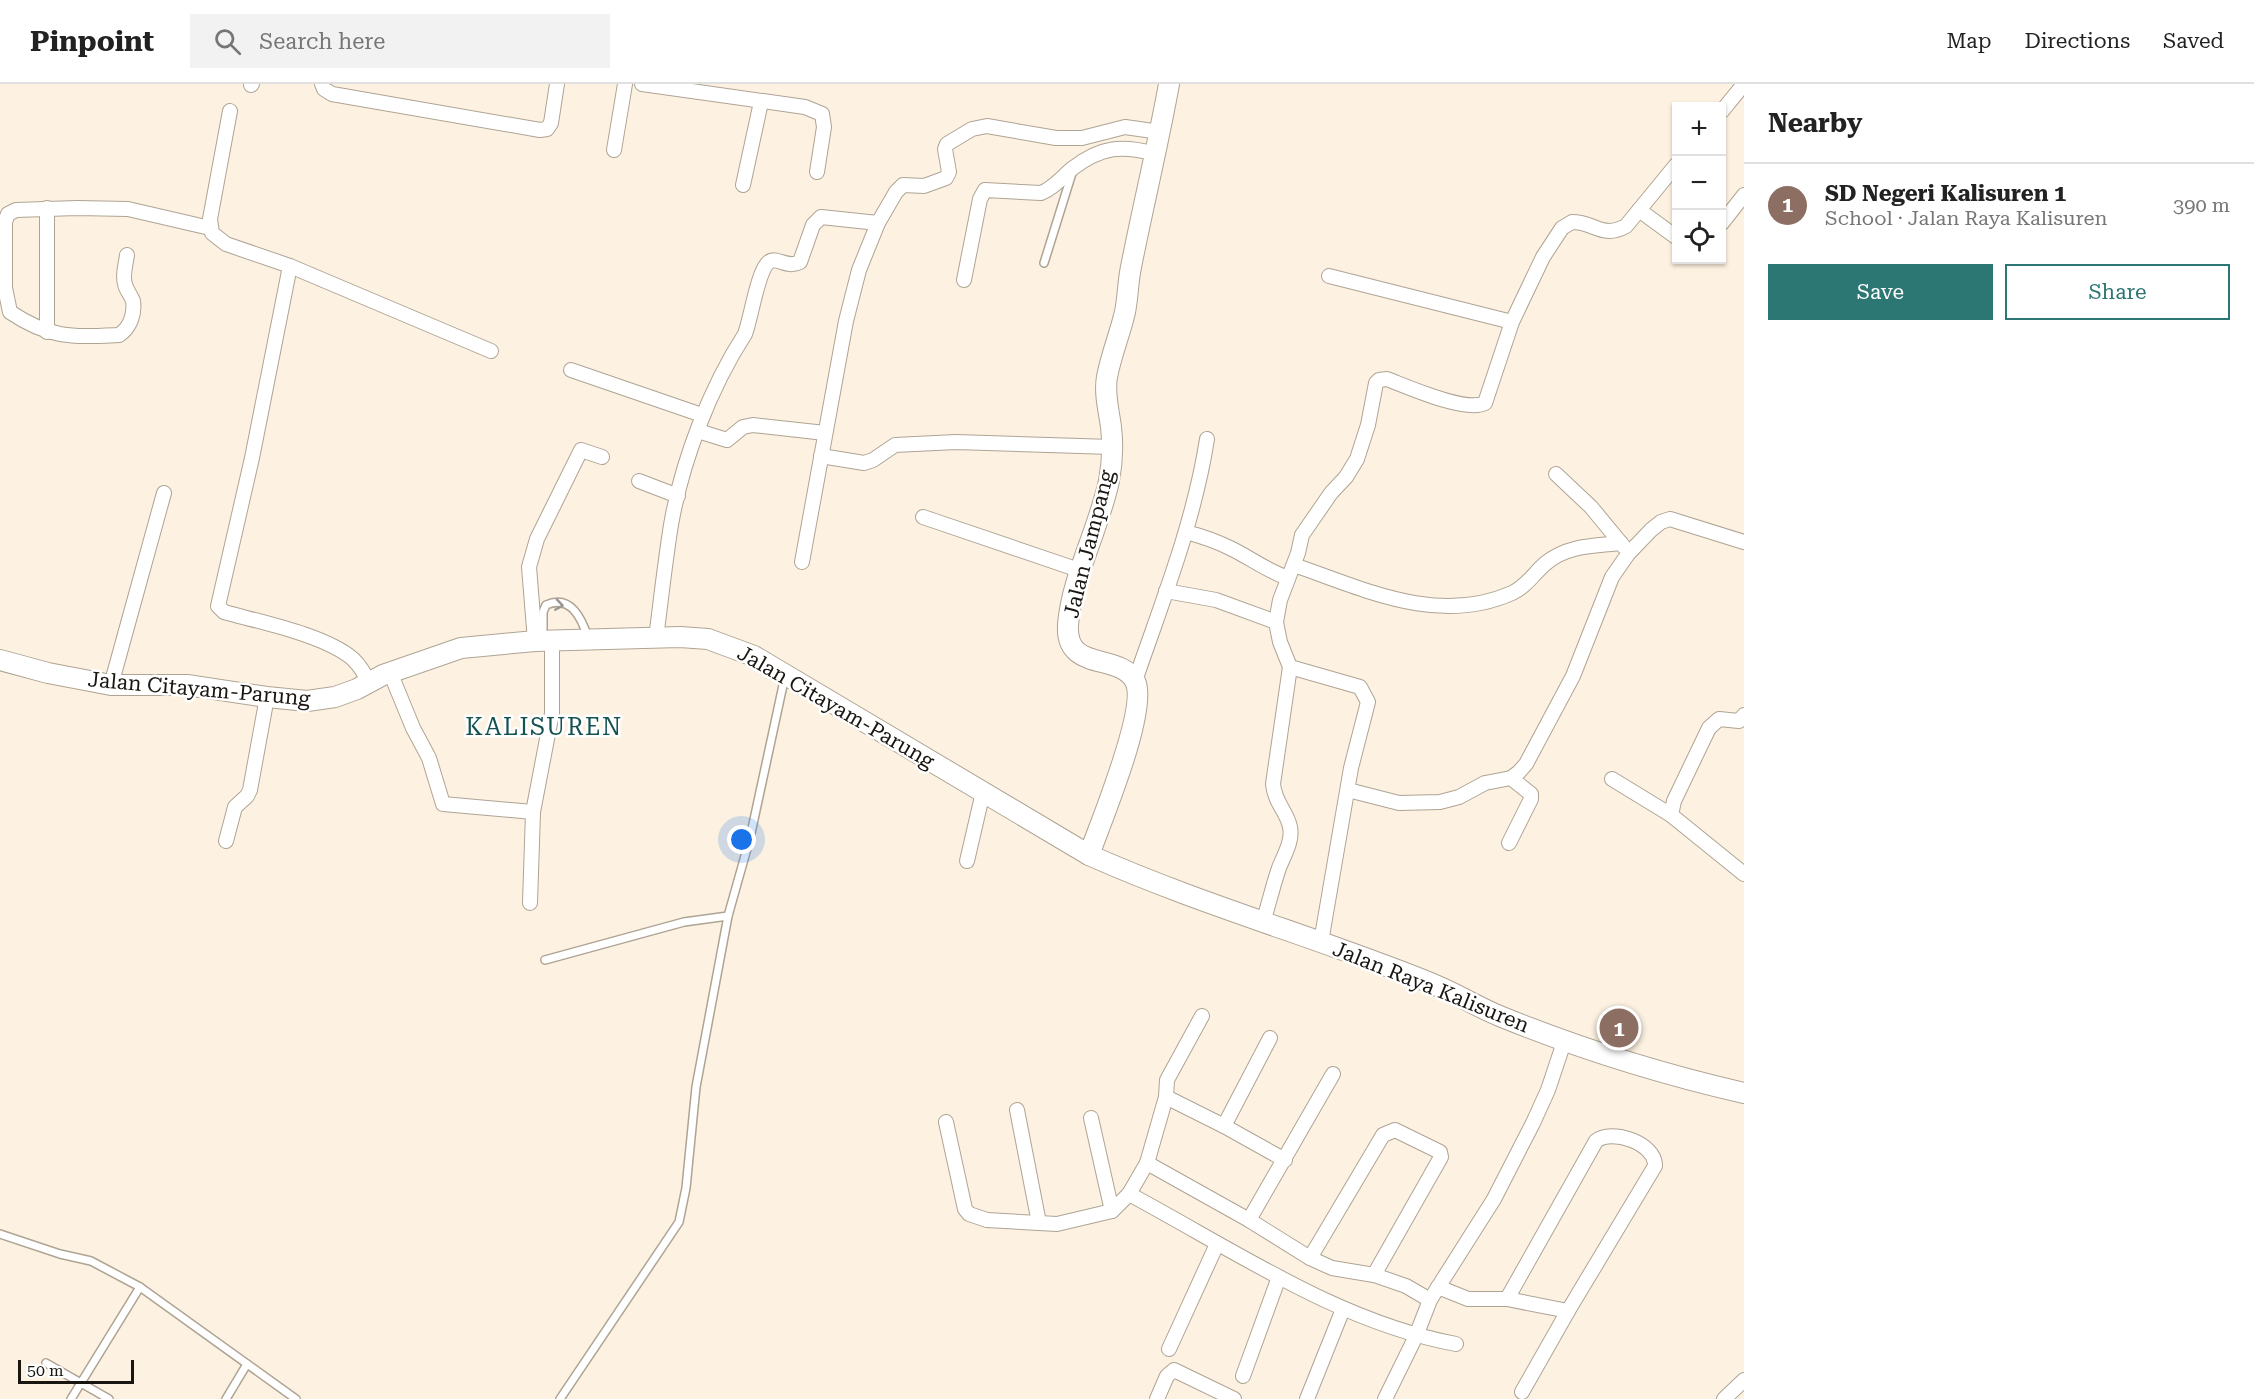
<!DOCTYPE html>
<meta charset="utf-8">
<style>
body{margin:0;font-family:"Roboto Serif",serif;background:#f2f2f2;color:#222}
.controls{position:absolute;right:18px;top:18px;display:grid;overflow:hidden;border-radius:0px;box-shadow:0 2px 4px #0004}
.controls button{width:54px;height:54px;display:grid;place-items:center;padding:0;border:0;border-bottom:2px solid #e0e0e0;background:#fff;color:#222;font:30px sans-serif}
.scale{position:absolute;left:18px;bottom:15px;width:116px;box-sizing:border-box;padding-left:6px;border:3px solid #191510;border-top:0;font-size:16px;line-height:21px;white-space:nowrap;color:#191510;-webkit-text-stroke:4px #fff;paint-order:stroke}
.you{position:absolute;left:742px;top:756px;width:21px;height:21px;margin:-15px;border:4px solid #fff;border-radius:50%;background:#1a73e8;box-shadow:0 0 0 9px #1a73e833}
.badge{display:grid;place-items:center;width:39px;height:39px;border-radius:50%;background:#2c7674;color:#fff;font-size:20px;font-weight:700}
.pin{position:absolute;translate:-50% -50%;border:3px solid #fff;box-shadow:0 2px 6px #0006}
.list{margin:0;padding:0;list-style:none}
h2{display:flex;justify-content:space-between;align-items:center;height:78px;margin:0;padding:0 24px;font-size:26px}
h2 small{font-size:20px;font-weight:400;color:#767676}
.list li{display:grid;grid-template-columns:39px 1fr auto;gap:18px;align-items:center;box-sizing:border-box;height:84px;padding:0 24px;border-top:2px solid #e0e0e0}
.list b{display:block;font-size:22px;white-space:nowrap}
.list p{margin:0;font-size:20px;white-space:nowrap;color:#767676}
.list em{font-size:20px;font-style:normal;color:#767676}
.actions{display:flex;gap:12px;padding:18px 24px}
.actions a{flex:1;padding:14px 0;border:2px solid #2c7674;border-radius:0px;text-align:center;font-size:21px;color:#2c7674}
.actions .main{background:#2c7674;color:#fff}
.icon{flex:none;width:33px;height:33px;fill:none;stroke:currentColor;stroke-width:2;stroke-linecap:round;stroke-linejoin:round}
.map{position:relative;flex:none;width:1744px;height:1315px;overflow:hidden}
header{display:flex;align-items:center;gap:36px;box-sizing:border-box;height:84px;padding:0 30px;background:#fff;border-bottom:2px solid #e0e0e0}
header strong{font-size:28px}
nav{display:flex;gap:33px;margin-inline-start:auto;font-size:21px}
.search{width:420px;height:54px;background:#f2f2f2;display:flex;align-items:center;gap:15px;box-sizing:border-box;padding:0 21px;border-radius:0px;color:#767676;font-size:22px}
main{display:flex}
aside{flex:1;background:#fff}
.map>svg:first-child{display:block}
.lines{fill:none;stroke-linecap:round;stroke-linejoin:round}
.lane-casing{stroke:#afa494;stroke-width:10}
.street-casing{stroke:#afa494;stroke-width:16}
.secondary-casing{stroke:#afa494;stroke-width:22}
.lane{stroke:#fff;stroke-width:7}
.street{stroke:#fff;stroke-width:14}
.secondary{stroke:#fff;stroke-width:20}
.oneway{stroke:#989693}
.labels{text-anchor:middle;stroke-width:5;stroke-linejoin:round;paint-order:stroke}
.street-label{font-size:21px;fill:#191510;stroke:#fff}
.quarter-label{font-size:24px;letter-spacing:1.5px;fill:#155251;stroke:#fff}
</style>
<header>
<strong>Pinpoint</strong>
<div class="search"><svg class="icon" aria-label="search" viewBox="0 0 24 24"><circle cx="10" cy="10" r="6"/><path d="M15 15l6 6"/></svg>Search here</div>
<nav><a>Map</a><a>Directions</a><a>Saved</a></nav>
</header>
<main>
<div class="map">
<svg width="1744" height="1315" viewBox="0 0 1744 1315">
<rect width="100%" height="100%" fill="#fdf2e1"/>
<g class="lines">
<g class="lane-casing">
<g id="lane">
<path d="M1044,179L1073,86"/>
<path d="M543,554V528L546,521C571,510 582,535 588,554"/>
<path d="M545,876L684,838L728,832"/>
<path d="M0,1150L60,1170L91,1177L140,1203L296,1315"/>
<path d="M46,1279L109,1315"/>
<path d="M71,1315L140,1203"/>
<path d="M226,1315L247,1280"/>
<path d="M560,1315L679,1138L686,1104L696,1003L728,832L750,754L785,592"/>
</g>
</g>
<g class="street-casing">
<g id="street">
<path d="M322,0L324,5L332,10L540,46L547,45L551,39L557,0"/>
<path d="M642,0L805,23L822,30L824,43L817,88"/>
<path d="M251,1L252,0"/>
<path d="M230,27L210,135L212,149L226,160L290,182L252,374L218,522L224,528C260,538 325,551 353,575C360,582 365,590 369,599"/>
<path d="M1722,27L1744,0"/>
<path d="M614,66L625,0"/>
<path d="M743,101L761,18"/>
<path d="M1639,126L1676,153"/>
<path d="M0,138H5L8,130L16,126L77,124L128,125L210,144"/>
<path d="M5,138V204L10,228C50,255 73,253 119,251C130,244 135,230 133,217C131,211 126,206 125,200C122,191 126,180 127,171"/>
<path d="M1722,139L1744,111"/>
<path d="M290,182L491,267"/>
<path d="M1329,192L1512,238"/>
<path d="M964,196L980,115L985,106L1041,109C1054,104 1062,93 1073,84C1102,62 1122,61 1156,70"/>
<path d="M47,248V124"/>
<path d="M571,286L702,331"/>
<path d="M698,347L727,356L743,343L753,341L825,349"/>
<path d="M821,372L864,379L873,376L895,361L956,358L1112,363"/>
<path d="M1556,390L1591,423L1624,463"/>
<path d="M639,397L678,412"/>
<path d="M923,433L1082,487"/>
<path d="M1186,448C1201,452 1216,457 1230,464C1251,474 1265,486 1288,494"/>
<path d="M802,478L846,237L859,186L878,139L896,108L903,101L924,102L946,94L949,88L945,65L947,60L972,45L987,42L1056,54H1082L1125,43L1160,48"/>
<path d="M1294,481C1364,505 1438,542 1512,509C1527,502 1534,489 1546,479C1568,461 1595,462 1621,459"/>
<path d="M1166,507L1216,516L1276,538"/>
<path d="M656,554C661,516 665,478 671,441C682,377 710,304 745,250C751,235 758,185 769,178C777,172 787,185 800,178L813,141L821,133L878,139"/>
<path d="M535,557L529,483L537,455L579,370L581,366L602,373"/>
<path d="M1290,583L1360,603L1368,618L1351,684L1321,858"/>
<path d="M390,588L413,644L429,674L443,720L533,728"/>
<path d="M1135,597C1162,518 1194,439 1207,355"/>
<path d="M111,601L164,409"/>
<path d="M1744,631L1739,637L1719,635L1709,644L1674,717L1671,731L1744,790"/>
<path d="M1612,695L1671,731"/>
<path d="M1348,706L1399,719L1440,718L1459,713L1485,699L1511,694L1519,688L1526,680L1573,592L1612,493L1628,470L1651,446L1661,438L1670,435L1744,458"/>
<path d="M226,757L235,723L247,712L250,706L267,613"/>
<path d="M1509,759L1531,715V710L1511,694"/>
<path d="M967,777L983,708"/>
<path d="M530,819L533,728L552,629V557"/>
<path d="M1263,838C1269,820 1273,801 1279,784C1284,771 1293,757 1290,743C1287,727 1275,720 1273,700L1290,583L1280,558L1276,538L1280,516L1298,469L1302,451L1331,409L1346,393L1357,375L1368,341L1376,299L1379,296L1387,295C1408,303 1466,329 1485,319L1512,238L1543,173L1562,144L1572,138C1595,138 1602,155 1626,142L1676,81"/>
<path d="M1202,932L1167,996L1166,1013L1147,1079L1249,1136L1310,1174L1332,1184L1374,1191L1406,1202L1430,1216"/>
<path d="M1166,1013L1224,1042L1285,1076"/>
<path d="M1017,1026L1039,1139"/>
<path d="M1091,1034L1112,1127"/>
<path d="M946,1038L965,1125L969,1130L987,1136L1057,1140L1112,1127L1129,1110C1234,1166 1338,1238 1456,1260"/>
<path d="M1224,1042L1270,954"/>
<path d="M1129,1110L1147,1079"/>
<path d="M1249,1136L1333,990"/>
<path d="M1310,1174L1383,1051L1395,1046L1440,1068L1441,1073L1374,1191"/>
<path d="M1438,1203L1468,1215H1507L1568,1227"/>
<path d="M1507,1215L1596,1057C1611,1044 1656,1059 1655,1082L1568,1227L1522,1308"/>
<path d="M1169,1265L1217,1160"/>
<path d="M1243,1292L1279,1193"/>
<path d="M1157,1315L1167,1292L1174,1286L1234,1315"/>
<path d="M1307,1315L1343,1225"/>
<path d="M1385,1315L1416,1252L1430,1216L1494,1115L1533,1039L1548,1006L1564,958"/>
<path d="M1724,1315L1744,1296"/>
</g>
</g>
<g class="secondary-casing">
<g id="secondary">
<path d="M0,576L48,589L111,601H187L267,613L307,617L335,613L357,605L383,591L461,564L535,557L680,553L708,555L754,572L1089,771C1199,820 1316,853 1428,898C1454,908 1477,923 1502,933C1581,965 1661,990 1744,1009"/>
<path d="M1089,771C1100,740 1149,624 1135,597C1120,568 1065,589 1068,541C1071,496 1099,444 1109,397C1112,381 1113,360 1111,343C1109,327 1104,310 1107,293C1111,271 1120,250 1125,228C1128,213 1128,197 1131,183C1143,122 1158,61 1169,0"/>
</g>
</g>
<use href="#lane" class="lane"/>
<use href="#street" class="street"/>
<use href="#secondary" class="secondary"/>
</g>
<defs><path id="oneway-chevron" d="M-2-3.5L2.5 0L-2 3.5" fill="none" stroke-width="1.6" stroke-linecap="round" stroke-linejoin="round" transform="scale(1.5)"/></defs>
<use class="oneway" href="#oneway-chevron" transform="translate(559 521) rotate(9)"/>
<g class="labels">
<g class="street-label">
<text transform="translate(1089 460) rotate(-76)" y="7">Jalan Jampang</text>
<text transform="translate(199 605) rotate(5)" y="7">Jalan Citayam-Parung</text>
<text transform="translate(836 623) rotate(30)" y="7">Jalan Citayam-Parung</text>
<text transform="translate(1431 903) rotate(22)" y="7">Jalan Raya Kalisuren</text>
</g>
<g class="quarter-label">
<text x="544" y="651">KALISUREN</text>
</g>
</g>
</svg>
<div class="controls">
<button>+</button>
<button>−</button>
<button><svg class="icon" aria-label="locate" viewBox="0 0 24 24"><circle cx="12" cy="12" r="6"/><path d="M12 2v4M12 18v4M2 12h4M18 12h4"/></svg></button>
</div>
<div class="scale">50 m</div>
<div class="you"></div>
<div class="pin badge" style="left:1619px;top:944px;background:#8d6e63">1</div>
</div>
<aside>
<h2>Nearby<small></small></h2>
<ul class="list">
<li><span class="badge" style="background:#8d6e63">1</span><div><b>SD Negeri Kalisuren 1</b><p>School · Jalan Raya Kalisuren</p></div><em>390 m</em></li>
</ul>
<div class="actions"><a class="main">Save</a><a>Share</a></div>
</aside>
</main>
